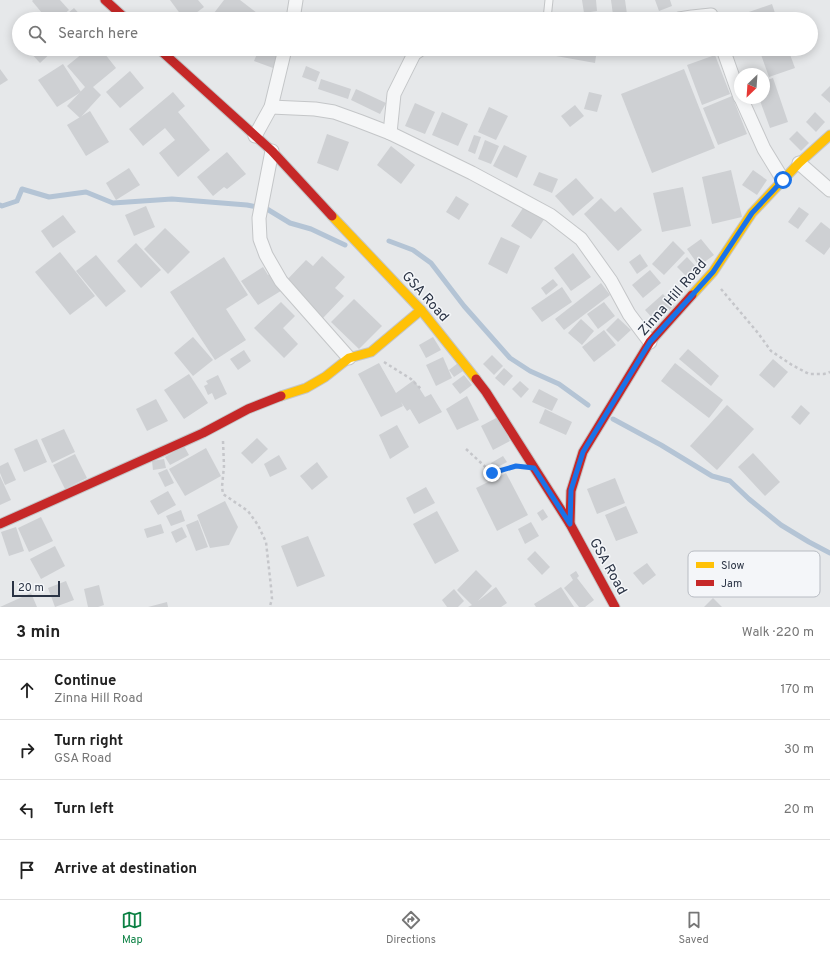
<!DOCTYPE html>
<meta charset="utf-8">
<style>
body{margin:0;font-family:Overpass,sans-serif;background:#f2f2f2;color:#222}
.compass{position:absolute;left:734px;top:68px;width:36px;height:36px;border-radius:50%;background:#fff;box-shadow:0 2px 10px #0003;rotate:205deg}
.scale{position:absolute;left:12px;bottom:10px;width:48px;box-sizing:border-box;padding-left:4px;border:2px solid #2b3445;border-top:0;font-size:11px;line-height:14px;white-space:nowrap;color:#2b3445;-webkit-text-stroke:3px #f4f6f9;paint-order:stroke}
.stop{position:absolute;width:12px;height:12px;margin:-9px;border:3px solid #1a73e8;border-radius:50%;background:#fff}
.stop.end{background:#1a73e8;border-color:#fff;box-shadow:0 1px 4px #0008}
.list{margin:0;padding:0;list-style:none}
h2{display:flex;justify-content:space-between;align-items:center;height:52px;margin:0;padding:0 16px;font-size:17px}
h2 small{font-size:13px;font-weight:400;color:#767676}
.list li{display:grid;grid-template-columns:26px 1fr auto;gap:12px;align-items:center;box-sizing:border-box;height:60px;padding:0 16px;border-top:1px solid #e0e0e0}
.list b{display:block;font-size:15px;white-space:nowrap}
.list p{margin:0;font-size:13px;white-space:nowrap;color:#767676}
.list em{font-size:13px;font-style:normal;color:#767676}
.icon{flex:none;width:22px;height:22px;fill:none;stroke:currentColor;stroke-width:2;stroke-linecap:round;stroke-linejoin:round}
.map{position:relative;flex:none;width:830px;height:607px;overflow:hidden}
.search{position:absolute;background:#fff;box-shadow:0 2px 10px #0003;left:12px;right:12px;top:12px;height:44px;display:flex;align-items:center;gap:10px;box-sizing:border-box;padding:0 14px;border-radius:22px;color:#767676;font-size:15px}
.sheet{height:292px;background:#fff}
nav{display:flex;justify-content:space-around;align-items:center;box-sizing:border-box;height:56px;border-top:1px solid #e0e0e0;background:#fff;font-size:11px;color:#767676}
nav a{display:grid;justify-items:center;gap:2px}
nav .on{color:#0b8043}
.map>svg:first-child{display:block}
.lines{fill:none;stroke-linecap:round;stroke-linejoin:round}
.stream{stroke:#b4c4d5;stroke-width:5}
.building{fill:#ced0d3}
.lane-casing{stroke:#c4c6c8;stroke-width:9}
.street-casing{stroke:#c4c6c8;stroke-width:15}
.slow-casing{stroke:#c4c6c8;stroke-width:11}
.jam-casing{stroke:#c4c6c8;stroke-width:11}
.path{stroke:#c5c6ca;stroke-width:2.5;stroke-dasharray:3 3;stroke-linecap:butt}
.lane{stroke:#f5f6f7;stroke-width:7}
.street{stroke:#f5f6f7;stroke-width:13}
.slow{stroke:#ffc107;stroke-width:9}
.jam{stroke:#c62828;stroke-width:9}
.route{stroke:#1a73e8;stroke-width:5}
.labels{text-anchor:middle;stroke-width:3;stroke-linejoin:round;paint-order:stroke}
.street-label{font-size:14px;fill:#2b3445;stroke:#f4f6f9}
.key{fill:#f4f6f9;stroke:#b8bcc3;stroke-width:1}
.key-label{font-size:11px;fill:#2b3445}
</style>
<div class="map">
<svg width="830" height="607" viewBox="0 0 830 607">
<rect width="100%" height="100%" fill="#e6e8ea"/>
<g class="lines">
<g class="stream">
<path d="M0,205L2,206L17,201L22,189L49,197L86,192L113,203L172,199L247,205L267,209L290,223L311,229L345,245"/>
<path d="M389,241L413,250L431,263L464,306L510,358L530,371L559,384L588,405"/>
<path d="M613,419L661,445L712,476L730,481L749,499L781,525L809,542L830,553"/>
</g>
</g>
<g class="building">
<path d="M33,0H60L69,10L58,19H47L32,1Z"/>
<path d="M170,0H198L204,7L188,19H184Z"/>
<path d="M224,0H240L262,17L260,19H222L214,13Z"/>
<path d="M582,0H596L597,11L584,13Z"/>
<path d="M611,0H625L627,14L613,15Z"/>
<path d="M655,0H670L672,6L659,11Z"/>
<path d="M772,4L777,19H748L746,13Z"/>
<path d="M74,8L84,19H61Z"/>
<path d="M27,49H55L40,63Z"/>
<path d="M88,49H101L116,68L93,87L101,95L80,118L67,106L85,87L67,66Z"/>
<path d="M259,49H281L273,68L254,61Z"/>
<path d="M557,49H597L595,63L556,56Z"/>
<path d="M691,49H709V51L692,56Z"/>
<path d="M759,49H788L795,68L769,77Z"/>
<path d="M715,55L730,94L702,105L687,65Z"/>
<path d="M63,64L81,92L57,107L38,80Z"/>
<path d="M306,66L320,72L316,82L302,77Z"/>
<path d="M0,69L8,80L0,85Z"/>
<path d="M684,69L715,148L652,173L621,94Z"/>
<path d="M130,71L144,88L120,108L106,92Z"/>
<path d="M773,78L788,122L770,128L759,98H764V81Z"/>
<path d="M321,79L351,89L348,99L318,89Z"/>
<path d="M830,86V103L821,95Z"/>
<path d="M356,89L386,103L380,114L351,100Z"/>
<path d="M173,92L185,106L178,112L210,150L178,177L159,153L175,140L165,128L143,146L129,129Z"/>
<path d="M589,92L602,95L597,112L584,109Z"/>
<path d="M732,96L747,134L718,145L703,108Z"/>
<path d="M415,103L435,112L425,134L405,126Z"/>
<path d="M575,105L584,116L570,127L561,116Z"/>
<path d="M489,107L508,116L496,140L478,132Z"/>
<path d="M90,111L109,142L86,156L67,125Z"/>
<path d="M442,112L468,124L458,146L432,135Z"/>
<path d="M815,112L825,122L816,132L806,122Z"/>
<path d="M797,131L809,143L801,151L789,139Z"/>
<path d="M327,134L349,142L338,171L317,163Z"/>
<path d="M474,135L481,137L475,154L468,151Z"/>
<path d="M485,140L499,146L491,164L478,159Z"/>
<path d="M504,145L527,156L517,178L493,166Z"/>
<path d="M391,146L415,165L401,184L377,165Z"/>
<path d="M227,152L246,174L227,189L224,187L213,196L197,177Z"/>
<path d="M129,168L140,185L116,200L106,183Z"/>
<path d="M731,170L742,217L712,224L702,177Z"/>
<path d="M753,170L767,180L757,195L742,185Z"/>
<path d="M539,172L558,179L552,193L533,185Z"/>
<path d="M576,178L594,198L573,216L555,196Z"/>
<path d="M683,187L691,226L662,232L653,193Z"/>
<path d="M456,196L469,204L459,220L446,212Z"/>
<path d="M601,198L615,212L621,207L642,230L618,251L584,214Z"/>
<path d="M525,205L545,218L531,239L511,226Z"/>
<path d="M146,206L155,227L134,236L125,215Z"/>
<path d="M799,207L809,214L798,229L788,222Z"/>
<path d="M63,215L76,232L53,248L41,231Z"/>
<path d="M821,222L830,229V247L824,255L805,241Z"/>
<path d="M165,228L190,252L168,274L144,249Z"/>
<path d="M501,237L520,246L507,274L488,264Z"/>
<path d="M701,239L714,255L699,266L687,249Z"/>
<path d="M673,241L685,253L664,275L652,264Z"/>
<path d="M136,243L161,270L141,288L117,261Z"/>
<path d="M60,252L95,296L70,315L35,272Z"/>
<path d="M573,253L591,277L571,291L554,268Z"/>
<path d="M640,254L648,266L637,274L629,262Z"/>
<path d="M96,255L126,291L106,307L76,271Z"/>
<path d="M322,256L345,277L335,288L344,296L323,318L284,283L306,260L313,266Z"/>
<path d="M224,257L248,295L226,309L246,340L215,360L170,292Z"/>
<path d="M687,257L699,270L689,279L677,267Z"/>
<path d="M263,267L268,275L273,272L284,289L258,305L241,281Z"/>
<path d="M650,270L661,283L643,298L632,285Z"/>
<path d="M553,279L558,285L546,295L541,288Z"/>
<path d="M601,283L610,295L564,330L555,319Z"/>
<path d="M562,287L572,302L542,322L531,308Z"/>
<path d="M663,294L674,306L656,322L645,310Z"/>
<path d="M354,299L382,326L359,349L331,322Z"/>
<path d="M281,302L295,316L283,328L298,344L284,358L254,328Z"/>
<path d="M604,302L615,316L598,329L587,314Z"/>
<path d="M618,318L631,330L618,342L606,330Z"/>
<path d="M581,319L594,331L582,345L568,333Z"/>
<path d="M604,330L616,345L594,362L582,347Z"/>
<path d="M193,337L213,360L193,376L174,353Z"/>
<path d="M433,337L441,350L426,358L419,345Z"/>
<path d="M688,349L719,376L711,386L679,359Z"/>
<path d="M244,350L251,361L238,370L230,359Z"/>
<path d="M492,355L503,366L494,375L483,364Z"/>
<path d="M443,357L452,378L436,386L426,365Z"/>
<path d="M773,359L788,372L774,388L759,375Z"/>
<path d="M379,363L396,393L414,380L425,397L431,394L442,412L419,424L410,409L407,411L401,402L403,406L381,417L358,374Z"/>
<path d="M458,363L463,371L454,377L449,370Z"/>
<path d="M675,363L723,400L709,418L661,381Z"/>
<path d="M504,368L513,376L504,386L495,378Z"/>
<path d="M189,374L208,403L184,419L164,390Z"/>
<path d="M218,375L227,394L215,400L212,393L208,395L204,386L208,384L206,381Z"/>
<path d="M464,375L472,385L460,394L452,384Z"/>
<path d="M520,381L529,389L521,398L512,389Z"/>
<path d="M539,389L558,399L552,411L532,402Z"/>
<path d="M467,396L479,420L457,430L446,409Z"/>
<path d="M156,399L168,421L147,431L136,409Z"/>
<path d="M727,405L754,429L717,470L690,446Z"/>
<path d="M801,405L810,413L800,425L791,417Z"/>
<path d="M545,409L572,422L566,435L539,423Z"/>
<path d="M498,417L510,441L493,450L481,426Z"/>
<path d="M397,425L409,447L390,459L379,435Z"/>
<path d="M64,429L75,452L52,463L41,439Z"/>
<path d="M257,438L268,449L252,464L241,453Z"/>
<path d="M37,439L47,462L24,472L14,449Z"/>
<path d="M184,446L189,455L170,465L165,457Z"/>
<path d="M206,448L221,476L185,496L169,469Z"/>
<path d="M753,453L780,482L765,496L738,467Z"/>
<path d="M75,454L87,478L65,489L53,465Z"/>
<path d="M279,455L287,469L270,477L264,464Z"/>
<path d="M503,456L507,462L494,469L491,463Z"/>
<path d="M164,459L166,468L153,470L152,461Z"/>
<path d="M8,462L16,480L5,485L0,473V466Z"/>
<path d="M317,462L328,477L312,490L300,476Z"/>
<path d="M167,469L174,483L165,487L158,473Z"/>
<path d="M506,473L528,515L497,531L476,488Z"/>
<path d="M0,476L11,500L0,505Z"/>
<path d="M615,478L625,503L597,514L587,489Z"/>
<path d="M426,487L435,503L414,514L406,498Z"/>
<path d="M168,491L176,505L158,515L150,501Z"/>
<path d="M225,501L238,527L229,545L210,548L197,515Z"/>
<path d="M626,506L638,533L616,541L605,515Z"/>
<path d="M543,509L548,517L542,521L537,513Z"/>
<path d="M181,510L185,521L171,526L166,516Z"/>
<path d="M437,511L459,551L435,564L413,524Z"/>
<path d="M41,517L53,541L29,552L18,528Z"/>
<path d="M198,520L208,547L196,551L186,525Z"/>
<path d="M531,522L539,536L525,544L518,529Z"/>
<path d="M161,524L164,533L147,538L144,529Z"/>
<path d="M16,527L24,551L9,556L1,532Z"/>
<path d="M182,527L187,537L176,543L171,532Z"/>
<path d="M308,536L325,576L297,587L281,546Z"/>
<path d="M55,546L65,566L41,579L30,559Z"/>
<path d="M535,551L550,567L542,575L527,559Z"/>
<path d="M647,563L656,575L643,585L633,573Z"/>
<path d="M476,570L492,586L478,601L496,587L507,603L501,607H468L472,605L457,590Z"/>
<path d="M576,571L579,576L577,578L594,600L585,607H579L564,588L573,580L570,575Z"/>
<path d="M66,581L74,600L55,607L48,588Z"/>
<path d="M99,585L104,605L98,607H88L84,589Z"/>
<path d="M561,587L574,607H536L534,604Z"/>
<path d="M454,589L464,601L458,607H447L442,600Z"/>
<path d="M31,593L37,607H0Z"/>
<path d="M713,598L722,607H704Z"/>
<path d="M167,602L168,607H148Z"/>
</g>
<g class="lines">
<g class="lane-casing">
<path id="lane" d="M547,19L549,0"/>
</g>
<g class="street-casing">
<g id="street">
<path d="M293,19L296,0"/>
<path d="M679,19L692,17L711,15L713,19"/>
<path d="M723,49L740,97"/>
<path d="M741,98L764,149L783,180"/>
<path d="M271,107L315,109L334,112L359,121L390,133L472,173L550,215L581,239L611,281L629,314L650,342"/>
<path d="M390,133L394,94L414,54L421,49"/>
<path d="M255,136L271,107L285,49"/>
<path d="M272,151L259,218L260,239L266,255L281,281L349,358"/>
<path d="M799,163L830,190"/>
</g>
</g>
<g class="slow-casing">
<g id="slow">
<path d="M332,216L421,310L476,379"/>
<path d="M692,295L713,272L752,213L799,163L830,135"/>
<path d="M281,396L306,388L325,377L349,358L371,352L421,310"/>
</g>
</g>
<g class="jam-casing">
<g id="jam">
<path d="M105,0L126,19"/>
<path d="M159,49L272,151L332,216"/>
<path d="M476,379L486,392L570,524L615,607"/>
<path d="M0,524L203,433L248,409L281,396"/>
<path d="M570,524L571,491L583,452L650,342L692,295"/>
</g>
</g>
<g class="path">
<path d="M721,289L758,333L771,351L792,365L809,374H824L830,372"/>
<path d="M384,362L411,379L421,389"/>
<path d="M223,441L224,466L222,487L223,494L248,511L258,525L266,542L271,587L272,599L270,606L269,607"/>
<path d="M466,449L492,473L514,466"/>
</g>
<use href="#lane" class="lane"/>
<use href="#street" class="street"/>
<use href="#slow" class="slow"/>
<use href="#jam" class="jam"/>
</g>
<g class="lines">
<path class="route" d="M492,473L516,466L534,468L570,524L571,490L583,452L650,342L713,272L752,213L783,180"/>
</g>
<g class="labels">
<g class="street-label">
<text transform="translate(426 296) rotate(48)" y="5">GSA Road</text>
<text transform="translate(672 297) rotate(-49)" y="5">Zinna Hill Road</text>
<text transform="translate(609 566) rotate(61)" y="5">GSA Road</text>
</g>
</g>
<rect x="688" y="551" width="132" height="46" rx="6" class="key"/>
<rect x="696" y="562" width="18" height="6" fill="#ffc107"/>
<rect x="696" y="580" width="18" height="6" fill="#c62828"/>
<g class="key-label">
<text x="721" y="569">Slow</text>
<text x="721" y="587">Jam</text>
</g>
</svg>
<svg class="compass" viewBox="-18 -18 36 36"><path d="M0-13l5 13h-10z" fill="#e53935"/><path d="M0 13l5-13h-10z" fill="#767676"/></svg>
<div class="scale">20 m</div>
<div class="stop" style="left:783px;top:180px"></div>
<div class="stop end" style="left:492px;top:473px"></div>
<div class="search"><svg class="icon" aria-label="search" viewBox="0 0 24 24"><circle cx="10" cy="10" r="6"/><path d="M15 15l6 6"/></svg>Search here</div>
</div>
<section class="sheet">
<h2>3 min<small>Walk · 220 m</small></h2>
<ul class="list">
<li><svg class="icon" aria-label="ahead" viewBox="0 0 24 24"><path d="M12 20V5M6 11l6-6 6 6"/></svg><div><b>Continue</b><p>Zinna Hill Road</p></div><em>170 m</em></li>
<li><svg class="icon" aria-label="right" viewBox="0 0 24 24"><path d="M7 20v-9h11M14 6l5 5-5 5"/></svg><div><b>Turn right</b><p>GSA Road</p></div><em>30 m</em></li>
<li><svg class="icon" aria-label="left" viewBox="0 0 24 24"><path d="M17 20v-9H6M10 6l-5 5 5 5"/></svg><div><b>Turn left</b></div><em>20 m</em></li>
<li><svg class="icon" aria-label="arrive" viewBox="0 0 24 24"><path d="M6 21V4h12l-3 4 3 4H6"/></svg><div><b>Arrive at destination</b></div></li>
</ul>
</section>
<nav>
<a class="on"><svg class="icon" aria-label="map" viewBox="0 0 24 24"><path d="M3 6l6-2 6 2 6-2v14l-6 2-6-2-6 2zM9 4v14M15 6v14"/></svg>Map</a>
<a><svg class="icon" aria-label="directions" viewBox="0 0 24 24"><path d="M12 3l9 9-9 9-9-9zM9 14v-3h6M13 9l2 2-2 2"/></svg>Directions</a>
<a><svg class="icon" aria-label="saved" viewBox="0 0 24 24"><path d="M7 4h10v16l-5-4-5 4z"/></svg>Saved</a>
</nav>
